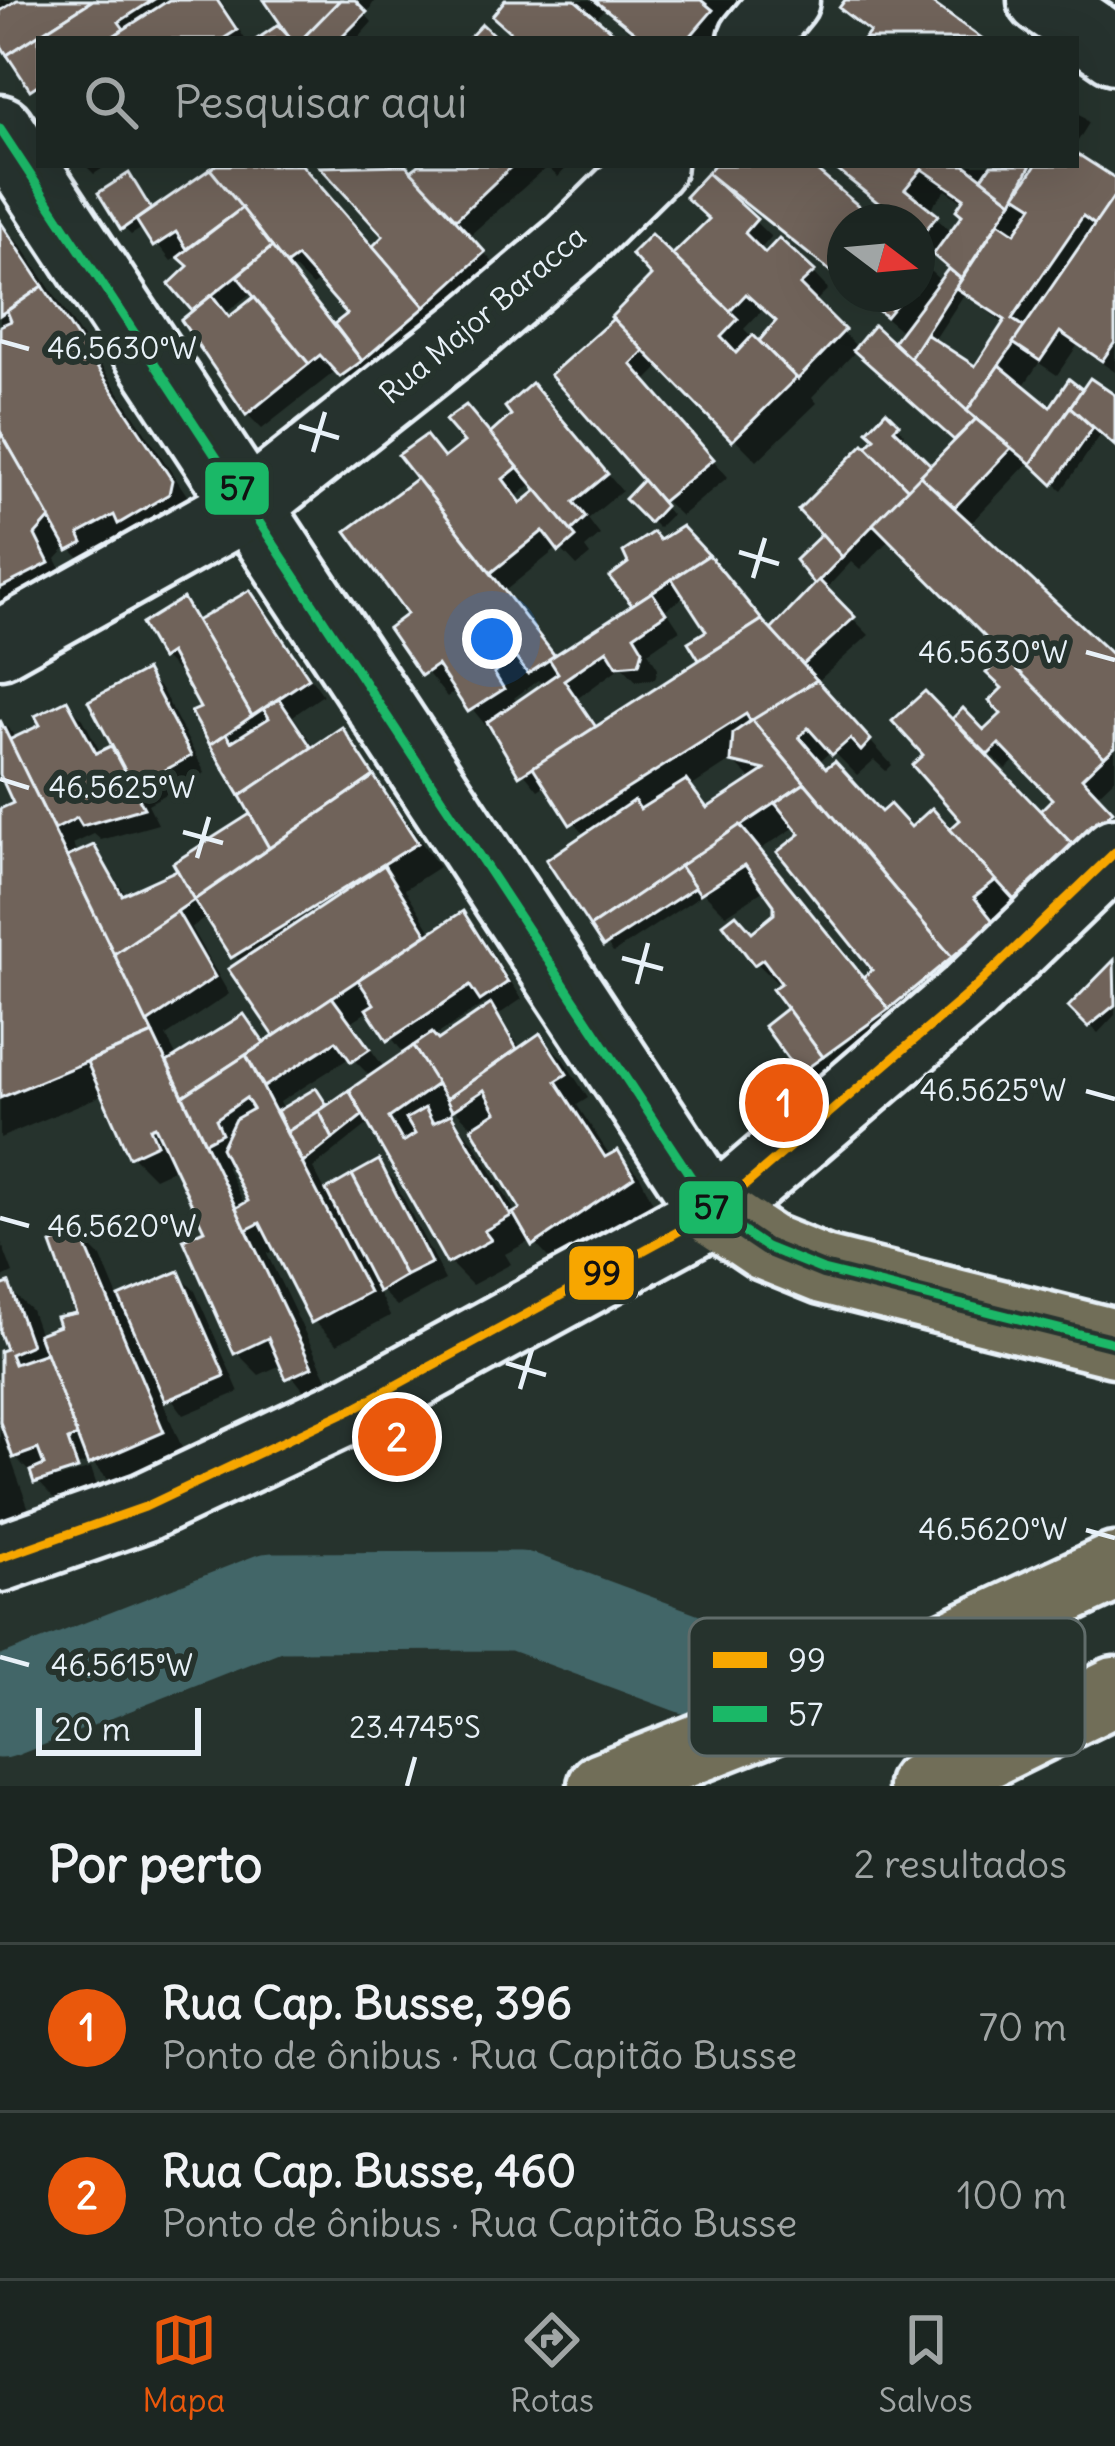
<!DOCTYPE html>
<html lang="pt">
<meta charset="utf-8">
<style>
body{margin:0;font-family:Delius,sans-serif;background:#252e2a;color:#f1f3f6}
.compass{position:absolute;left:827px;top:204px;width:108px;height:108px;border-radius:50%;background:#1c2622;box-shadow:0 12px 48px #0002;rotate:106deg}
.scale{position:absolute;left:36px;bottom:30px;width:165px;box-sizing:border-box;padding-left:12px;border:6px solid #e8f1f8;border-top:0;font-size:33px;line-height:42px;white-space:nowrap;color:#e8f1f8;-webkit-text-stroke:9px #26332d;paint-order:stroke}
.you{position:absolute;left:492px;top:639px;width:42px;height:42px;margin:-30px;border:9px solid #fff;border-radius:50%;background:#1a73e8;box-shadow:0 0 0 18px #1a73e833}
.badge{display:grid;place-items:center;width:78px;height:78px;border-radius:50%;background:#ea580c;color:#fff;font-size:39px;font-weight:700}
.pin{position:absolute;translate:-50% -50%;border:6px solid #fff;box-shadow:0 3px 12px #0006}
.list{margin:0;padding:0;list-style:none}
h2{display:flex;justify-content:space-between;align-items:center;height:156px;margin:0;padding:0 48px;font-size:51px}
h2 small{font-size:39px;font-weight:400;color:#a0a5a5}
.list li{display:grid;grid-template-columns:78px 1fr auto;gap:36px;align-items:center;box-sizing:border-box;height:168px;padding:0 48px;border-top:3px solid #3a4340}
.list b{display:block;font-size:45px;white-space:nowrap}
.list p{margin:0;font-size:39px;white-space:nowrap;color:#a0a5a5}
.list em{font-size:39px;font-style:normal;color:#a0a5a5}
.icon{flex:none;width:66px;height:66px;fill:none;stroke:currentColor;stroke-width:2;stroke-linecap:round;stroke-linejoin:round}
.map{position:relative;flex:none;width:1115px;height:1786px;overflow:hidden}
.search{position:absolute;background:#1c2622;box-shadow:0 12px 48px #0002;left:36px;right:36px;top:36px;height:132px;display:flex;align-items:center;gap:30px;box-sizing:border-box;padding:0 42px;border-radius:0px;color:#a0a5a5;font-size:45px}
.sheet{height:492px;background:#1c2622}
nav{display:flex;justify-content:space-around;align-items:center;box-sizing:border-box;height:168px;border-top:3px solid #3a4340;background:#1c2622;font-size:33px;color:#a0a5a5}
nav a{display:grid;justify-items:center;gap:6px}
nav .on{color:#ea580c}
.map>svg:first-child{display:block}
.shadow{fill:#0007;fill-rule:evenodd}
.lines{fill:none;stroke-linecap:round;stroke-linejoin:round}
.river{stroke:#426668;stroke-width:99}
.building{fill:#70645a;stroke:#e8f1f8;stroke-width:3}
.minor-casing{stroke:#e8f1f8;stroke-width:75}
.highway-casing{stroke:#e8f1f8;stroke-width:75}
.minor{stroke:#26332d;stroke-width:66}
.highway{stroke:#716e59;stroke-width:66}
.bus-1-casing{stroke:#26332d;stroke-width:18}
.bus-2-casing{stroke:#26332d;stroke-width:18}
.bus-1{stroke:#f7a600;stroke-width:9}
.bus-2{stroke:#1ab867;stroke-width:9}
.ticks{fill:none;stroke:#e8f1f8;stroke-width:4.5}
.labels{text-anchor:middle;stroke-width:12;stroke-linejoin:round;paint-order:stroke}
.street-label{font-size:30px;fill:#e8f1f8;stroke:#26332d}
.key{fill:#26332d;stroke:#606c6a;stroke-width:3}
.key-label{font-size:33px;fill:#e8f1f8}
.ticks-label{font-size:30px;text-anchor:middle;fill:#e8f1f8;stroke:#26332d;stroke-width:12;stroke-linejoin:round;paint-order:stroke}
.line-badge{stroke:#26332d;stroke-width:4.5}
.pale-badge-label{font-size:33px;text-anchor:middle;font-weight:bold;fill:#111}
</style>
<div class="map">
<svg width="1115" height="1786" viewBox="0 0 1115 1786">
<rect width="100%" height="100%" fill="#26332d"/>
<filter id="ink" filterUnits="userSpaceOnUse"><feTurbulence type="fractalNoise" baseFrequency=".00833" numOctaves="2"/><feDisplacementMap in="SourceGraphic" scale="24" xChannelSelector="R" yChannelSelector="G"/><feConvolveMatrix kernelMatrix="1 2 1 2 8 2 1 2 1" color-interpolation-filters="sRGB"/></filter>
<g filter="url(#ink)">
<g class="shadow">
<path d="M0,0H220L245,39H39V94L0,39Z"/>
<path d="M268,0H375L366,15L372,22L357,39H263L285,22Z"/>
<path d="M508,0H752L731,39H638L604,9L595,21L616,39H520Z"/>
<path d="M1076,110L1089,123L1076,144Z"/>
<path d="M1076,156L1115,182V372L1077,346L1057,375L1039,363L1022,388L1051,412L1070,383L1083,394L1115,402V444L1102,433L1062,490L1029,462L969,525L1115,661V778L1096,796L1115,816V840L1004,911L822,1053L827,1058L996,924L848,1078L833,1062L809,1080L768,1026L791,1009L781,987L757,963L752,935L777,916L778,904L766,889L726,915L704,893L613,953L550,860L585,836L547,784L538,790L457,690L447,697L392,629L411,614L426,439L446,460L548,404L622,491L588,519L600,535L585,548L590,555L577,566L559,547L506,590L557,657L637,606L613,577L660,544L698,546L772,633L819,585L826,535L887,416L904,433L899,439L931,469L958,441L857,350L812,397L817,403L757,461L662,365L645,382L728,477L681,516L662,498L659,501L671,515L658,528L629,499L647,481L554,376L632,334L673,259L713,220L718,165H806L873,222H845V285L742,202L739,206L771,237L759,251L813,273L828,289L814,303L858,348L894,346L904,333L856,294H917V259L942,282L951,269L917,235V222H900L829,165H1076ZM946,190L964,203L965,215L953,233L928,211ZM965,293L1005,325L975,371L933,342ZM764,308L780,322L760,345L744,329ZM534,482L541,491L523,505L516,497ZM891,538L1106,755L1102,759L1004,661L1006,714L985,734L963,712L953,723L965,821L952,832L912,830L882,815L827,771L819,762L832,750L857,775L874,760L886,771L892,765L817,682L869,635L825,590L851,562L860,570ZM686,596L710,632L692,643L703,661L599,728L578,698L622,666L636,681L655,679L658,668L648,652L680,630L666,609ZM538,680L545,686L519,704L514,698ZM990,754L1006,769L1017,758L1056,799L1041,815L986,758ZM732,760L753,781L710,810L689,788ZM797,826L876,970L866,979L761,849Z"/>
<path d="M85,165H108L94,174Z"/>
<path d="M222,165H301L374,249L387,237L326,165H404L412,174L424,165H569L558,177L547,167L469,236L499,269L358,392L337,370L262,429L246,413L196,312L173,284L192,267L181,255L171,261L144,227L131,235L124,228L129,177L153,212ZM294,268L312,286L321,280L351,314L335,327L291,271ZM253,291L259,297L231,319L226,313Z"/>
<path d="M0,224L21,245L194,506L94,573L68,546L56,559L70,586L0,621Z"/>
<path d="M250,593L323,695L293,716L316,749L342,731L439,867L405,889L433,934L462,915L478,931L522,999L498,1015L521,1049L540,1036L563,1059L588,1098L577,1105L611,1157L617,1153L640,1176L654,1205L557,1267L532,1240L505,1254L511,1264L472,1285L449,1262L371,1122L313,1168L326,1193L378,1164L394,1180L445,1280L397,1306L375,1285L390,1316L337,1344L314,1321L276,1249L267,1254L333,1391L312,1401L283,1364L259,1375L236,1352L208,1232L178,1167L154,1178L131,1155L105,1094L0,1138V813L17,805L0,768V720L18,739L44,726L67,703L83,719L101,754L115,747L146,674L162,690L205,773L148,804L158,824L101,840L94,834L73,844L78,856L94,849L127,896L181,871L177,864L254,815L196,714L204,709L183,670L179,673L163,657L183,602L200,621ZM208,916L241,964L279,1037L265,1046L178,1059L166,1036L229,994L191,928ZM485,1003L491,1008L438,1043L432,1038ZM370,1010L405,1055L385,1069L351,1022ZM351,1057L372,1078L329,1108L323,1099L284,1111L280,1102ZM455,1110L475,1129L524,1210L517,1215L473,1141L448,1115ZM231,1162L252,1202L245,1206L226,1166Z"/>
<path d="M1115,965V1015L1098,1033L1072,1007Z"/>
<path d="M78,1234L101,1257L119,1300L179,1275L195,1291L239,1392L184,1415L161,1384L156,1386L185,1455L114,1486L91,1461L60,1472V1478L91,1468L99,1492L60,1505L7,1448L31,1515L0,1526V1354L10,1351L0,1325V1281L31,1310L40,1336L80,1315Z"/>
<path d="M0,1239L13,1273L0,1279Z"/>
</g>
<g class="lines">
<path class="river" d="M0,1709L272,1602L520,1601L693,1665"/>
</g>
<g class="building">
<path d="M17,0H93L7,55L0,44V11Z"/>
<path d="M93,0H153L119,22L124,29L109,39H39V84L30,90L7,55Z"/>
<path d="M169,0H217L237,30L223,39H109Z"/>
<path d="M264,0H340L302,39H291Z"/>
<path d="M340,0H355L367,12L340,39H302Z"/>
<path d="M505,0H575L621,39H518L492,16Z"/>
<path d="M594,0H701L713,10L688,39H634L638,35Z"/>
<path d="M845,0H928L983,39H864L870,32L839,8Z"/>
<path d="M482,24L498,39H468Z"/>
<path d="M278,25L291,39H257Z"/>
<path d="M1076,153L1115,178V195L1095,225L1083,216L1012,319L1025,328L967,411L910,358L926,334L975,366L1005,320L956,288L999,222L1015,233L1033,206L1016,195L1036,165H1076Z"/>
<path d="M216,165H302L425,307L362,361L334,324L347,314L297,257L286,265L210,169Z"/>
<path d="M406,165L485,252L425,307L373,246L383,236L320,167Z"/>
<path d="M419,165H513L456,219L411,171Z"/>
<path d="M714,165H810L878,222H845V283L707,173Z"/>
<path d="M831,165H965L1012,201L961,279L933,255L962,215L956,210L964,198L922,169L905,189L938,215L920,237L917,222H902Z"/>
<path d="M991,165H1031L1012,201L982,178Z"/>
<path d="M210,169L242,208L187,249L176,232L153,247L136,220Z"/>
<path d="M129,173L151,209L121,230L98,193Z"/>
<path d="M707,173L757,219L745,233L765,253L779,238L815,271L800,285L845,330L798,379L759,341L776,321L746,294L730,311L672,255L709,219L685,197Z"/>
<path d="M1115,195V342L1102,361L1060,332L1040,361L1013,343Z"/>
<path d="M242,208L272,247L192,311L169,284L188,266L178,257Z"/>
<path d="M0,221L43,286L0,315Z"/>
<path d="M651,234L738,319L721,337L736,353L753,335L796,378L732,441L611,317L651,276L631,254Z"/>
<path d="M272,247L362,361L340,377L320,355L309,364L237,276Z"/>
<path d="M948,269L961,279L910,358L893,342Z"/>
<path d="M43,286L172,480L169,494L118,524L114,515L79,534L83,543L68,551L0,431V326L11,321L7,311Z"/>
<path d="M858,294H905L886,317Z"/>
<path d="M212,295L229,317L254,297L309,364L246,415L181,320Z"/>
<path d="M613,319L644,351L631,364L714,459L662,502L550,375Z"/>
<path d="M874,325L976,419L954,440L853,350Z"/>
<path d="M999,365L1050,407L1069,379L1082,389L1031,464L967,411Z"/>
<path d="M1090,378L1115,395V446L1070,407Z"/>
<path d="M532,383L608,474L574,502L586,517L571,531L490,434L511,415L505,407Z"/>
<path d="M466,405L518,467L503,479L521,503L537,490L576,537L559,552L543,531L491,573L398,455L426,435L444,458L464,442L445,420Z"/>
<path d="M1070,407L1093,428L1053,485L1031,464Z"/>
<path d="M886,411L899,424L894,429L931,465L908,489L866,447L875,438L867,431Z"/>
<path d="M976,419L1011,448L955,507L920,476Z"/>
<path d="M0,431L50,518L35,535L49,563L0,588Z"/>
<path d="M864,444L908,489L842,557L798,510Z"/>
<path d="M920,476L1115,657V747L1104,757L873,524Z"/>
<path d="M417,478L555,656L528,674L515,657L494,673L504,689L468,712L437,665L421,676L388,628L407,614L346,531Z"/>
<path d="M643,480L665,506L649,523L625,499Z"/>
<path d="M682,526L709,555L632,605L609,577L628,563L623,552L653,532L660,540Z"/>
<path d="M822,534L842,557L815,585L795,560Z"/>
<path d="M709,555L762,620L699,660L688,642L706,631L672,579Z"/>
<path d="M819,580L855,617L802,665L771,630Z"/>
<path d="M250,590L309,678L252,716L196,621Z"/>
<path d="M652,592L666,613L634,635L643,650L639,664L617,666L607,650L564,680L596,727L519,776L487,722L558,673L549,659Z"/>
<path d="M183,598L252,716L210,745L191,712L200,708L170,653L161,659L141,624Z"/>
<path d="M762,620L817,680L751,722L746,714L570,825L533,767Z"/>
<path d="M1004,656L1104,757L1082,778L1113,811L1075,847L1040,811L1052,799L999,744L988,755L952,719L963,708L984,730L1001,714L989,701L1002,688L986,673Z"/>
<path d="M146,670L191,756L134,787L88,701Z"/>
<path d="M817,680L871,740L861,751L850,739L832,755L808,728L799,737L826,768L835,761L881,812L890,804L911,827L932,808L996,880L974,897L994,922L952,957L752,720Z"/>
<path d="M925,691L1075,847L1017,903L950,829L960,820L912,765L923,755L892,721Z"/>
<path d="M279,699L312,748L240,796L210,745L226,734L231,742L269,718L264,709Z"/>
<path d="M67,700L96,753L111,746L144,808L82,826L77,818L54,830L9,740L40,725L35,716Z"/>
<path d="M0,720L153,1034L0,1098V809L13,803L0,775Z"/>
<path d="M752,720L805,783L590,927L546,860L634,800L640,809L686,780L707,808L765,770L731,762L733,733Z"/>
<path d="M342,727L374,776L269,848L240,796Z"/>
<path d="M374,776L418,843L231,958L194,900Z"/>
<path d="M805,783L952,957L889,1009L863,977L872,970L777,852L800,834L775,803Z"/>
<path d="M250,814L269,848L194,900L173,863Z"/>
<path d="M740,825L889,1009L823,1057L772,989L781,983L763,959L754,965L723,924L736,914L752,932L774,914V905L745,865L700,894L680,866Z"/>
<path d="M94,845L122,895L177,870L194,900L114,954L67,857Z"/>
<path d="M384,865L427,934L274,1036L228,969Z"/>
<path d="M680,866L695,887L603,947L590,927Z"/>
<path d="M177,911L215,977L147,1023L114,954Z"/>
<path d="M463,911L508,982L480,1001L470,986L387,1041L366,1009L374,1004L358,980Z"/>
<path d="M1114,960L1115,1005L1088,1027L1068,1007Z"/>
<path d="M332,997L370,1049L351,1062L336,1041L264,1087L246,1055Z"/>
<path d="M491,1004L517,1049L446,1099L413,1046L432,1033L438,1040Z"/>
<path d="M787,1008L823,1057L799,1074L764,1026Z"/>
<path d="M244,1014L264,1043L183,1096L167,1062Z"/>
<path d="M540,1033L567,1074L556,1081L605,1157L618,1150L634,1177L532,1246L513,1213L520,1209L471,1128L496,1112L484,1090L452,1111L446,1099Z"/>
<path d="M153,1034L312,1367L286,1379L268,1338L234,1354L183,1239L204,1230L155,1126L150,1128L157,1144L129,1157L87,1062Z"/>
<path d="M413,1046L437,1084L389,1118L403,1142L415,1134L406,1119L425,1108L433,1123L451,1114L511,1216L484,1231L491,1240L447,1264L349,1090Z"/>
<path d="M246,1055L369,1292L311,1323L260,1223L246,1230L236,1208L248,1201L221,1148L235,1119L253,1109L246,1098L216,1119L222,1133L205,1142L183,1096Z"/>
<path d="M316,1088L327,1105L287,1132L277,1111Z"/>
<path d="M349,1090L363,1115L333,1139L319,1111Z"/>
<path d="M319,1111L333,1139L303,1163L287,1132Z"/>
<path d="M379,1160L431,1263L405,1276L352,1175Z"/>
<path d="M352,1175L405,1276L378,1292L326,1190Z"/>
<path d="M79,1230L164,1432L88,1465L38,1334L59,1326L56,1317L76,1313L51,1244Z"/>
<path d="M179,1271L225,1376L165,1401L119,1297Z"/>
<path d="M9,1283L31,1345L10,1354L14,1364L46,1353L77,1436L68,1440L78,1469L34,1483L30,1471L44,1465L38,1449L13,1458L0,1422V1351L6,1349L0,1333V1286Z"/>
</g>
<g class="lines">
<g class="minor-casing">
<g id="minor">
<path d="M1042,0L1115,50"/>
<path d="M753,39L785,0"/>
<path d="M0,129L714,1212"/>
<path d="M0,644L250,504L472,329L572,244L652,165"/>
<path d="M0,1558L145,1507L356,1407L714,1212L969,993L1115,852"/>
</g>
</g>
<g class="highway-casing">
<g id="highway">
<path d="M714,1212L766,1247L823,1270L1115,1343"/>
<path d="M602,1786L887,1674L1115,1567"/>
<path d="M922,1786L1115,1691"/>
</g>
</g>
<use href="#minor" class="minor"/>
<use href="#highway" class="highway"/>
<g class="bus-1-casing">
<path id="bus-1" d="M0,1558L145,1507L356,1407L714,1212L969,993L1115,852"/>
</g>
<g class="bus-2-casing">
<path id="bus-2" d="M0,129L714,1212L766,1247L823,1270L1115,1343"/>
</g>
<use href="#bus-1" class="bus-1"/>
<use href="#bus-2" class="bus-2"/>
</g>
</g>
<path class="ticks" d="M0,341L29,349M299,426L339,438M313,452L325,412M739,552L779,564M753,578L765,538M1086,652L1115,660M0,779L29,788M183,832L223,843M197,858L209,817M622,958L663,969M637,984L648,943M1086,1091L1115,1099M0,1218L29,1226M506,1363L546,1375M520,1389L532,1349M1086,1530L1115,1538M0,1657L29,1665M407,1786L415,1757"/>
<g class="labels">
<g class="street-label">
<text transform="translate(483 315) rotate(-40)" y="10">Rua Major Baracca</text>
</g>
</g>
<rect x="689" y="1618" width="396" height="138" rx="18" class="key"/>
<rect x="713" y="1652" width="54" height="16" fill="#f7a600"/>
<rect x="713" y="1706" width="54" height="16" fill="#1ab867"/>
<g class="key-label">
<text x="788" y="1672">99</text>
<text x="788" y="1726">57</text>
</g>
<g class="ticks-label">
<text x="122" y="359">46.5630°W</text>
<text x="993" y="663">46.5630°W</text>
<text x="122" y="798">46.5625°W</text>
<text x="993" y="1101">46.5625°W</text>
<text x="122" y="1237">46.5620°W</text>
<text x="993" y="1540">46.5620°W</text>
<text x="122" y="1676">46.5615°W</text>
<text x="415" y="1738">23.4745°S</text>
</g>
<g class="line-badge">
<rect x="203" y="460" width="68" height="57" rx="12" fill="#1ab867"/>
<rect x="677" y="1179" width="68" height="57" rx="12" fill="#1ab867"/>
<rect x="567" y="1244" width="69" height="58" rx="12" fill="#f7a600"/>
</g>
<g class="pale-badge-label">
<text x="237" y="500">57</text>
<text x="711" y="1219">57</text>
<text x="602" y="1285">99</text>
</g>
</svg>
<svg class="compass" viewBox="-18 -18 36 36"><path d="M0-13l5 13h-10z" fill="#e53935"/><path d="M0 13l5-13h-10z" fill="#a0a5a5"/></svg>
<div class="scale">20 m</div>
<div class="you"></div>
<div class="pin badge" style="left:784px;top:1103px">1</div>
<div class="pin badge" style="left:397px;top:1437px">2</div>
<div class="search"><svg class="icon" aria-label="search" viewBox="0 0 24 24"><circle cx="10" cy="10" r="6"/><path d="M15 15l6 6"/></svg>Pesquisar aqui</div>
</div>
<section class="sheet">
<h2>Por perto<small>2 resultados</small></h2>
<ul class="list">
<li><span class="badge">1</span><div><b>Rua Cap. Busse, 396</b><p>Ponto de ônibus · Rua Capitão Busse</p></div><em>70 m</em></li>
<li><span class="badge">2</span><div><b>Rua Cap. Busse, 460</b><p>Ponto de ônibus · Rua Capitão Busse</p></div><em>100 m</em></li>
</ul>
</section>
<nav>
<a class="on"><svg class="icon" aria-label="map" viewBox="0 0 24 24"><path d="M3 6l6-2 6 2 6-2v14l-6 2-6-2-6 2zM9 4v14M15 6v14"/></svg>Mapa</a>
<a><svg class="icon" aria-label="directions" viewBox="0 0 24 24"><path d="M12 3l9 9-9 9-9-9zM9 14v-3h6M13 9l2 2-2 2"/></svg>Rotas</a>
<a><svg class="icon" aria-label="saved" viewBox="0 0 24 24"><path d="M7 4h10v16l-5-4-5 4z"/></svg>Salvos</a>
</nav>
